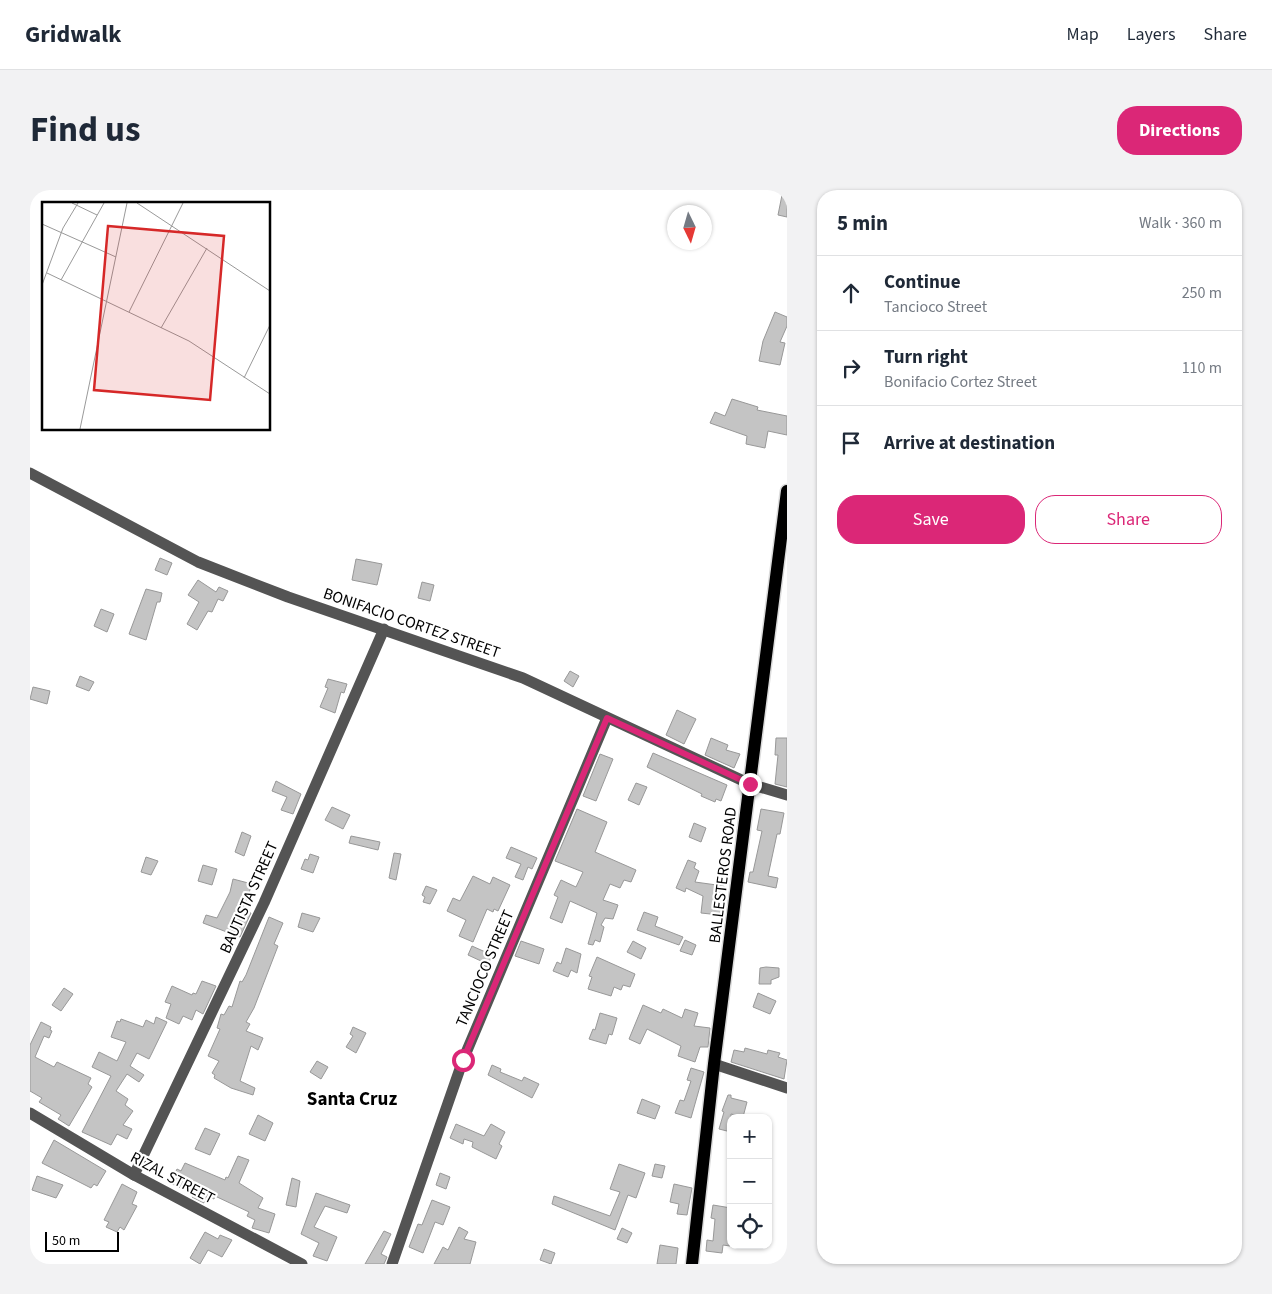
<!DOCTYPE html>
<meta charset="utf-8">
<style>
body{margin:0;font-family:"Source Sans 3",sans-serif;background:#f2f2f3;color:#1f2937}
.controls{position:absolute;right:15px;bottom:15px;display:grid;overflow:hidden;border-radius:10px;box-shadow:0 1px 4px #0004}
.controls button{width:45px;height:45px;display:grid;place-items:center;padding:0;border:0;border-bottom:1px solid #e0e1e3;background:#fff;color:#1f2937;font:25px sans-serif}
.compass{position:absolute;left:637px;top:15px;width:45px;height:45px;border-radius:50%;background:#fff;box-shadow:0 1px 4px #0004;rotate:175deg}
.scale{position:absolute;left:15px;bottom:12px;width:74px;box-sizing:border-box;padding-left:5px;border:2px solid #000;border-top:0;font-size:14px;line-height:18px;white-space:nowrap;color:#000;-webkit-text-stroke:4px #fff;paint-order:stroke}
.stop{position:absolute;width:15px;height:15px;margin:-11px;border:4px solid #db2777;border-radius:50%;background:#fff}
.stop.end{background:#db2777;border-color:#fff;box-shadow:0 1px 5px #0008}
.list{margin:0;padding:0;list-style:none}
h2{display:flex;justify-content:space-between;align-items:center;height:65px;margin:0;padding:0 20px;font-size:21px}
h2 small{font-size:16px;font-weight:400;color:#747a83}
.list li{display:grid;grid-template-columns:32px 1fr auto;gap:15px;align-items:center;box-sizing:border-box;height:75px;padding:0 20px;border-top:1px solid #e0e1e3}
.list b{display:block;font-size:19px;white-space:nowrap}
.list p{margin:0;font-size:16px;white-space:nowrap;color:#747a83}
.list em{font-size:16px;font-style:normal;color:#747a83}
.actions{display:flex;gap:10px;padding:15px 20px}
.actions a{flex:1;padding:11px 0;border:1px solid #db2777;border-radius:20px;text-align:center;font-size:18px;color:#db2777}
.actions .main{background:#db2777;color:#fff}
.icon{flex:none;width:28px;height:28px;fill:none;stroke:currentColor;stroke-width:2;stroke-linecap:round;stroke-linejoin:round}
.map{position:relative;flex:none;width:757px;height:1074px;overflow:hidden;border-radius:20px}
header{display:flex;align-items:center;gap:30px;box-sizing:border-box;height:70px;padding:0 25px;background:#fff;border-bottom:1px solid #e0e1e3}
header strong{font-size:24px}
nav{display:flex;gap:28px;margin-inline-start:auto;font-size:18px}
.intro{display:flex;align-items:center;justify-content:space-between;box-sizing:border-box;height:120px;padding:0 30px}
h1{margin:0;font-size:35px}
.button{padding:12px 22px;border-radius:20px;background:#db2777;color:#fff;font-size:18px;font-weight:700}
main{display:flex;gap:30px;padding:0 30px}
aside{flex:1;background:#fff;border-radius:20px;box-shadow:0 1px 4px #0004}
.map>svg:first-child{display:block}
.building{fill:#c4c4c4;stroke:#989898}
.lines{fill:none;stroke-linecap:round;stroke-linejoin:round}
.major-casing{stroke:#dbdbdb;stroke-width:15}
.minor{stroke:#545454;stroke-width:11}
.major{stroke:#000;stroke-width:12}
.route{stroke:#db2777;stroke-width:6}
.labels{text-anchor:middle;stroke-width:4.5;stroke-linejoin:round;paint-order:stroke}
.street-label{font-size:16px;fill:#000;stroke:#fff}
.quarter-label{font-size:19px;font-weight:bold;fill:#000;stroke:#fff}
.inset-road{fill:none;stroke:#999;stroke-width:1}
.view{fill:#d62828;fill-opacity:0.15;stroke:#d62828;stroke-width:2.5}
.inset-edge{fill:none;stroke:#000;stroke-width:2.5}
</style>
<header>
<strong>Gridwalk</strong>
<nav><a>Map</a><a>Layers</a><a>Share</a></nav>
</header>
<div class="intro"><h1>Find us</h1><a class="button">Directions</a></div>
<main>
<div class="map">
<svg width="757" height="1074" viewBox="0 0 757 1074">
<rect width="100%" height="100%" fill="#fff"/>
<g class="building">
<path d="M753,0H757V27L748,25Z"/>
<path d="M745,122L757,127V136L750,152L755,153L750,175L729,171L733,151Z"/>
<path d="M702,209L728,217L727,220L757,226V245L738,241L735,258L716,254L717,246L680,233L685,222L695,226Z"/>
<path d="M130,368L142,373L137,385L125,380Z"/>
<path d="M326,369L352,374L347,395L322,390Z"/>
<path d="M168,390L186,402L189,397L198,401L193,411L188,409L182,422L178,421L167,440L157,434L169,412L158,405Z"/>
<path d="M392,392L404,395L400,411L388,408Z"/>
<path d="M116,399L132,403L130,412H127L116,450L99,444Z"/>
<path d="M71,419L84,424L77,442L64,436Z"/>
<path d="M540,481L549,486L543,497L534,491Z"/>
<path d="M50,486L64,492L59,501L46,496Z"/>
<path d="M298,489L317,494L314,503L311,502L305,523L290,517L298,498L295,497Z"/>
<path d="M3,497L20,501L17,514L0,509Z"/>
<path d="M647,520L666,529L654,554L636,545Z"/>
<path d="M681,548L698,555L696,560L710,564L704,578L675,565Z"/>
<path d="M746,548H757V597L745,594L748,565H745Z"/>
<path d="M623,563L697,595L691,611L686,609L685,612L671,606L672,604L617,577Z"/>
<path d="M570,564L583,569L566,611L553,606Z"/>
<path d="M246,591L271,604L263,624L251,620L257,607L242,601Z"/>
<path d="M606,593L617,597L609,615L598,610Z"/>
<path d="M302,617L320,625L313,639L295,630Z"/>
<path d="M547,619L577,632L565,662L606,680L601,692L594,690L590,698L580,694L573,710L588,715L583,729L575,728L571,735L574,737L570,752L565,750L563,755L558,754L567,723L540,711L532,733L520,728L528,707L524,705L531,690L546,697L553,682L525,671Z"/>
<path d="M731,619L754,623L750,644H747L738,686L748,688L746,698L718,692L720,682H723L732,641L727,640Z"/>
<path d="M664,633L676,638L671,652L659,647Z"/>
<path d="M212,642L221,646L214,666L205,662Z"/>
<path d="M321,646L350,652L348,660L319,653Z"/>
<path d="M481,657L507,668L502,679L498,677L493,690L485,687L491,674L476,668Z"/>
<path d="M364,663L371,664L366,690L359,688Z"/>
<path d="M280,664L289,667L283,683L271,679L275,669L278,670Z"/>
<path d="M116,667L128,671L121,685L111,682Z"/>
<path d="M658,670L666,673L664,678L669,681L665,692L694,696L690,725L671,723L673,706L656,698L655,702L646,698Z"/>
<path d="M173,675L187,679L182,695L168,691Z"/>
<path d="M443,686L460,694L463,687L480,695L468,721L464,719L463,722L457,719L443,752L429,746L436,730L417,721L423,708L430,711Z"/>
<path d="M203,689L222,694L213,720L221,723L210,747L173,733L176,725L187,728L200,702Z"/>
<path d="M396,696L407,700L400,714L393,712L395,707L392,705Z"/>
<path d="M614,722L628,727L625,736L653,747L649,755L607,740Z"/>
<path d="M272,723L290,728L283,742L268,737Z"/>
<path d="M239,727L253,733L244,754L248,756L224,818L216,832L220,834L216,841L233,848L228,860L221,856L210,891L225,898L223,905L201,898L184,888L185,885L182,883L189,871L178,866L190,839L187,838L191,824L194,825L199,816L202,817L210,791L212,792L216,785Z"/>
<path d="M655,750L666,755L662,765L650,761Z"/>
<path d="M491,751L514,759L509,774L485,766Z"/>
<path d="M603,751L616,758L611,769L597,762Z"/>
<path d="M442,756L462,765L457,777L449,774L451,771L438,765Z"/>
<path d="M536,758L551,764L547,783L541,780L538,787L523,781L527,772L531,774Z"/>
<path d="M567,767L605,784L600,797L593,795L591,800L584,797L581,806L558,799L562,787L559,786Z"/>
<path d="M736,777L749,778V787L741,790V794H729L730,778Z"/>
<path d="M172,791L186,796L173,824L166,820L162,830L153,826L149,834L136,828L141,814L135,812L142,796L162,805L163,803L166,804Z"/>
<path d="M34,798L43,804L31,821L22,815Z"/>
<path d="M728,803L746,811L740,824L723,817Z"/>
<path d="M613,815L631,823L633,819L652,828L655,819L668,823L664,836L680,838L678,857H670L665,872L648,866L651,856L617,839L610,854L599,849Z"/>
<path d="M570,823L587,828L582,845L579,844L576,854L559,849L563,839L565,840Z"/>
<path d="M126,827L137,832L122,863L119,869L107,863L100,876L114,885L109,892L97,884L86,901L98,909L95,915L103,921L93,935L102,939L97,949L87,944L81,955L52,942L81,886L62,877L69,862L87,871L96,852L81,847L87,831L90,832L91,829L113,837L116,830L124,834Z"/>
<path d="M11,832L21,837L20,840L22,841L19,848L14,846L5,867L24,877L27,872L61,888L58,894L62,897L39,936L28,929L31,925L9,912L12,908L0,901V855Z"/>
<path d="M323,837L336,843L326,863L316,857L323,846L320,844Z"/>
<path d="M715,858L737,864L738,860L750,863L748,867L757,870L754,889L701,872L704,860L714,862Z"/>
<path d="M287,871L298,877L291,889L280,882Z"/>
<path d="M462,875L471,879L470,882L492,891L494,887L509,894L502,908L458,885Z"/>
<path d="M661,878L674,882L661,928L645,923L650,910L654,911L661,891L657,890Z"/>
<path d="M698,905H701V908L717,912L713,927L701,924V942L689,939L694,922L692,921Z"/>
<path d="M612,909L630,916L625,929L607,923Z"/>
<path d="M228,925L243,933L235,951L219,944Z"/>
<path d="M426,934L454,946L461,934L475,942L469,954L472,956L466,969L442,957L443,952L434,949L433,954L420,948Z"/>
<path d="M175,938L190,944L180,965L165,959Z"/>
<path d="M24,950L76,981L67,996L64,994L61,998L12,973Z"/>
<path d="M208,966L219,970L209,993L233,1008L228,1018L245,1024L239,1043L222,1038L225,1030L217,1026L219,1022L185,1006L184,1009L177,1006L174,1013L162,1007L164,1004L140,993L147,979L151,981L155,973L195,990L196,987L198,988Z"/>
<path d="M589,974L615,983L606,1008L598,1005L585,1040L522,1014L524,1006L580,1026L590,1002L580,999Z"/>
<path d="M625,974L635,976L632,988L622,986Z"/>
<path d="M410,983L420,987L416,999L406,995Z"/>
<path d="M7,986L33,995L26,1008L2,1000Z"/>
<path d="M262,988L270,991L266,1017L256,1015Z"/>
<path d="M92,994L107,1002L102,1014L107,1016L94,1040L90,1037L87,1042L76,1037L79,1032L74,1030Z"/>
<path d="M644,994L662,998L657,1025L647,1024L649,1014L640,1012Z"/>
<path d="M286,1003L320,1015L317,1023L295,1016L284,1037L307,1047L297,1071L283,1066L289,1053L271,1044Z"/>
<path d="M402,1010L420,1017L413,1035L405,1032L393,1063L379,1057L388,1034L392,1035Z"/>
<path d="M683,1015L701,1018L700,1056L693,1055L692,1063L676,1061L677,1050L683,1051L685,1029L681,1028Z"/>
<path d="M429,1037L438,1042L434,1049L446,1052L440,1074H404L413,1057L418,1060Z"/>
<path d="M592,1038L602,1043L597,1053L587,1049Z"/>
<path d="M354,1041L361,1044L351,1064L357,1067L354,1074H335Z"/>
<path d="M175,1042L188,1049L190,1045L202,1050L192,1067L178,1060L170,1074L160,1068Z"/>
<path d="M630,1055L648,1058L646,1074H627Z"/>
<path d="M514,1059L525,1063L521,1074L510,1070Z"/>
</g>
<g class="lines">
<g class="major-casing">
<path id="major" d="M662,1074L684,874L757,301"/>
</g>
<g class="minor">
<path d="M0,283L168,372L258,407L493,488L720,594L757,605"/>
<path d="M684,874L757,898"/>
<path d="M0,923L104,985L272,1074"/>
<path d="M104,985L234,713L354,439"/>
<path d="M362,1074L433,870L577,528"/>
</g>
<use href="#major" class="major"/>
</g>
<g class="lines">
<path class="route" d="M433,870L577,528L720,594"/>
</g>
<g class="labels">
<g class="street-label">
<text transform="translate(382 432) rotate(19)" y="6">BONIFACIO CORTEZ STREET</text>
<text transform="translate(692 685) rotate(-83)" y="6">BALLESTEROS ROAD</text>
<text transform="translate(218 707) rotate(-66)" y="6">BAUTISTA STREET</text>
<text transform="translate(454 778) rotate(-67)" y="6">TANCIOCO STREET</text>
<text transform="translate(143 987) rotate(28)" y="6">RIZAL STREET</text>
</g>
<g class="quarter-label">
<text x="322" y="915">Santa Cruz</text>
</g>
</g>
<g transform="translate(12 12)">
<rect width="228" height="228" fill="#fff"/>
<path class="inset-road" d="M30,1L55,13M95,1L228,89M0,22L74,55M5,71L147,139L228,192M19,78L62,1M0,83L21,26L36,1M87,110L141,1M119,126L165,46M202,176L228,123M38,227L85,1"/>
<path class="view" d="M66,24L182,34L168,198L52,188Z"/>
<rect width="228" height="228" class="inset-edge"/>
</g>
</svg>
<div class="controls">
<button>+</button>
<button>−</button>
<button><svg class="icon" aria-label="locate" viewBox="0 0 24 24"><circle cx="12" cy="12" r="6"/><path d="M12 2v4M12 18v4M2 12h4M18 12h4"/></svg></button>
</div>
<svg class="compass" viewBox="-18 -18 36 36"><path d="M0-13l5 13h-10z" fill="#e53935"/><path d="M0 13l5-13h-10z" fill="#747a83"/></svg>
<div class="scale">50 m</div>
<div class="stop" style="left:433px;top:870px"></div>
<div class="stop end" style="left:720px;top:594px"></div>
</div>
<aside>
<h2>5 min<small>Walk · 360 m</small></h2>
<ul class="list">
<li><svg class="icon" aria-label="ahead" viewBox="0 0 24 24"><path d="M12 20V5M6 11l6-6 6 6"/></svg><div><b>Continue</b><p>Tancioco Street</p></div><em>250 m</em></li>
<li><svg class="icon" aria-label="right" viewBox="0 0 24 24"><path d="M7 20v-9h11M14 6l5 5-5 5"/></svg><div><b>Turn right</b><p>Bonifacio Cortez Street</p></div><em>110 m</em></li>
<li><svg class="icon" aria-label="arrive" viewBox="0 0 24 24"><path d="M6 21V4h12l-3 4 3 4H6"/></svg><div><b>Arrive at destination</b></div></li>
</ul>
<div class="actions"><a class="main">Save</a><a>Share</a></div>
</aside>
</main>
